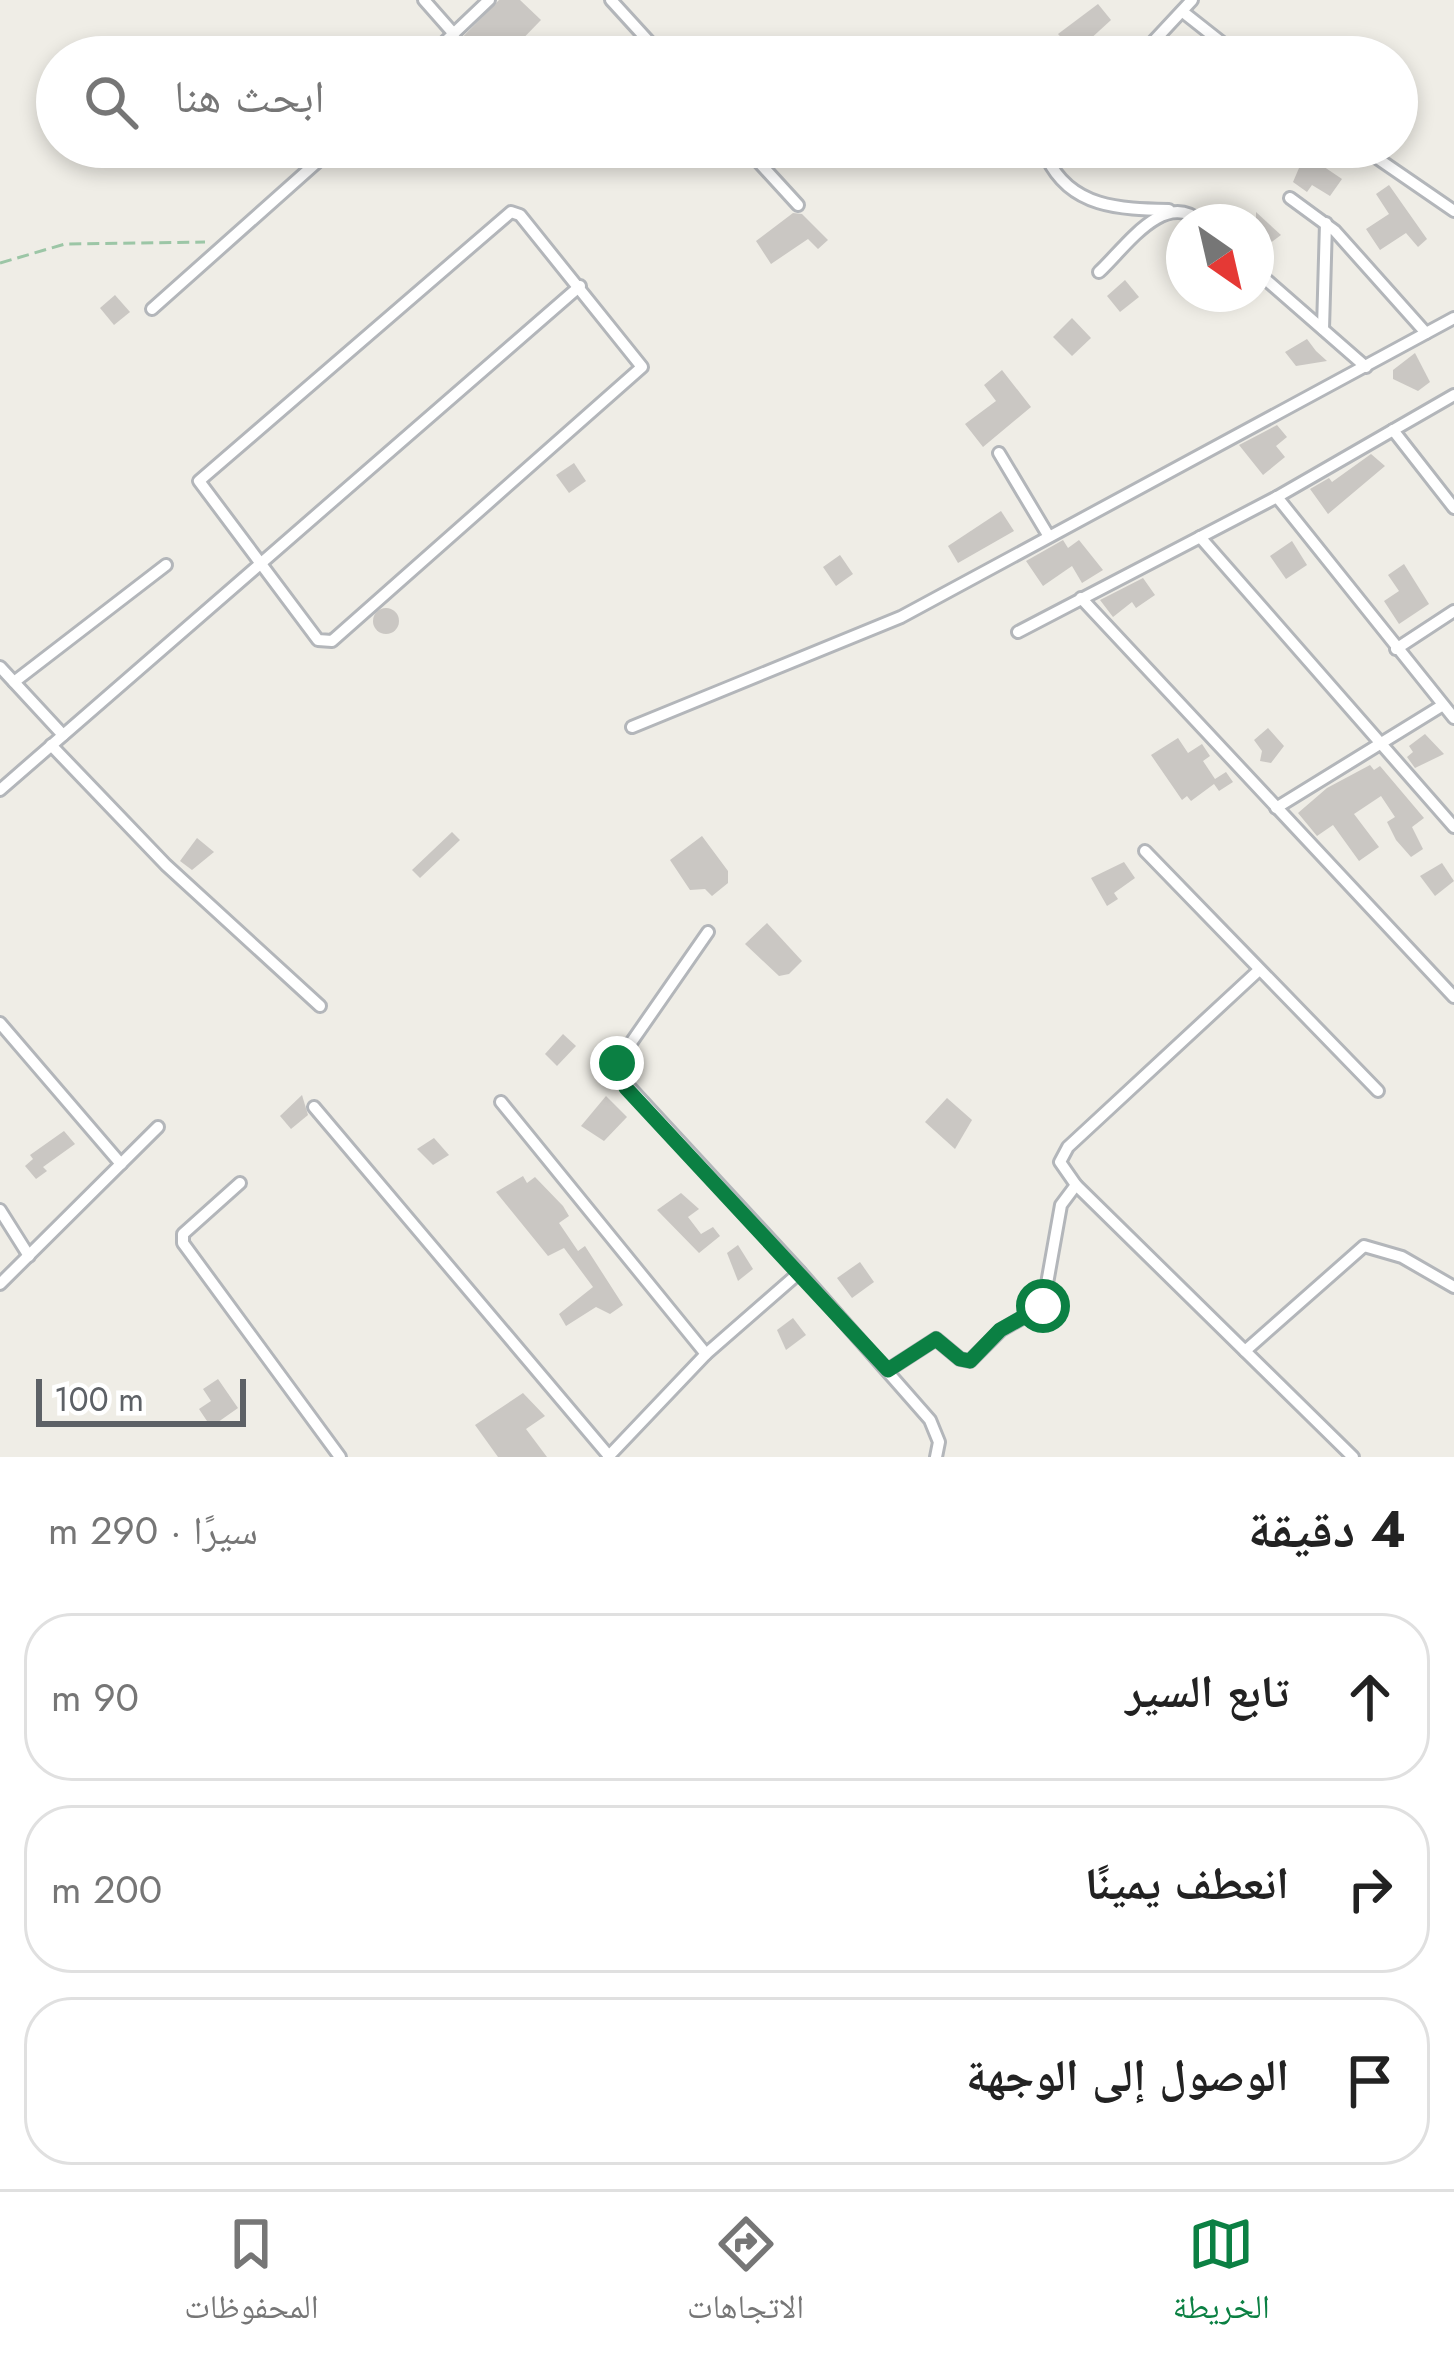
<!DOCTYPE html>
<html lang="ar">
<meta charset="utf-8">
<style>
body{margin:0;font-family:Jost,"Noto Naskh Arabic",sans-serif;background:#f6f6f6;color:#222;direction:rtl}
.compass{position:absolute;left:1166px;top:204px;width:108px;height:108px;border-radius:50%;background:#fff;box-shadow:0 6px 18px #0003;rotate:146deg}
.scale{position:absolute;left:36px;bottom:30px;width:210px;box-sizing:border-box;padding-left:12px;border:6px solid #5d6166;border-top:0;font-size:33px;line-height:42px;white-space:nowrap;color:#5d6166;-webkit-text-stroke:9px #fff;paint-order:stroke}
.stop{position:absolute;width:36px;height:36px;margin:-27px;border:9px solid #0b8043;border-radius:50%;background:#fff}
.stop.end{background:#0b8043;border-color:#fff;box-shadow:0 3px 12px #0008}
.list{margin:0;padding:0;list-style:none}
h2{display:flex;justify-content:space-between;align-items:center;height:156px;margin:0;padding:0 48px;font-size:51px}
h2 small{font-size:39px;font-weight:400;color:#767676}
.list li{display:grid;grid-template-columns:78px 1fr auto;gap:36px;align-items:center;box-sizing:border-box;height:168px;margin:0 24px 24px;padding:0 24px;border:3px solid #e0e0e0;border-radius:48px}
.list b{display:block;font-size:45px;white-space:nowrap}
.list em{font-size:39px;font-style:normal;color:#767676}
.icon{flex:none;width:66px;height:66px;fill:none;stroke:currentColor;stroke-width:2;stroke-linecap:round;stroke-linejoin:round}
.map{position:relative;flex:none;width:1454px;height:1457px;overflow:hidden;direction:ltr}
.search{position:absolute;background:#fff;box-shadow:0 6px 18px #0003;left:36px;right:36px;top:36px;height:132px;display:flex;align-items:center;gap:30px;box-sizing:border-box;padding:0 42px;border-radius:66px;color:#767676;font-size:45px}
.sheet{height:732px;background:#fff}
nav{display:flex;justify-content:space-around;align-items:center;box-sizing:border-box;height:168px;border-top:3px solid #e0e0e0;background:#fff;font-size:33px;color:#767676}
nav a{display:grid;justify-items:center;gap:6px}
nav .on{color:#0b8043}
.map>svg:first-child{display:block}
.building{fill:#cac7c3}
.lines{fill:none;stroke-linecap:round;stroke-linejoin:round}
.minor-casing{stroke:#b3b6ba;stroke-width:16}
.path{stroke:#9cc6a6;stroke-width:3;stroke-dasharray:12 6;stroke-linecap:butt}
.minor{stroke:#fff;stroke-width:10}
.route{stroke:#0b8043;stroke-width:15}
</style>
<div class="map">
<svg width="1454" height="1457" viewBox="0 0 1454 1457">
<rect width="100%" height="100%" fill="#efede6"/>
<g class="building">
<path d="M499,0H520L541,20L505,57H443Z"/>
<path d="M1098,4L1111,20L1075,53L1058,34Z"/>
<path d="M1305,154L1342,179L1330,196L1312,185L1307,192L1293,182Z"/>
<path d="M1389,185L1427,239L1418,247L1406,233L1380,250L1366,229L1389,214L1376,194Z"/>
<path d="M1256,212L1281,235L1256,254Z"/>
<path d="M802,214L828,240L818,249L808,239L771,264L756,241L793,213Z"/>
<path d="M1125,280L1139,297L1120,312L1107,296Z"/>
<path d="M115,295L130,312L114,325L100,308Z"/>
<path d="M1072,318L1091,338L1072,356L1053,337Z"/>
<path d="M1307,339L1316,351L1327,361L1296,366L1285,352Z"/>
<path d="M1415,353L1430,382L1418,391L1393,379V370Z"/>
<path d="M1002,370L1031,407L983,447L965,424L996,401L984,385Z"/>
<path d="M1277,425L1287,437L1276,446L1285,457L1263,475L1239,445Z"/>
<path d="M1371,454L1385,466L1328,514L1310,489L1329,478L1332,482Z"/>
<path d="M574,463L586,481L569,493L556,475Z"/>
<path d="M1001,511L1014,531L958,563L948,546Z"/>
<path d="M1063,540L1068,548L1079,540L1103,570L1082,583L1072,566L1043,586L1026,561Z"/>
<path d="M1292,541L1307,565L1286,579L1270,556Z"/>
<path d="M840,555L853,574L836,586L823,567Z"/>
<path d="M1404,564L1429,604L1399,624L1384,601L1399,591L1388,575Z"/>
<path d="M1143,578L1155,595L1136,608L1132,602L1113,617L1100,600Z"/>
<circle cx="386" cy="621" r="13"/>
<path d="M1268,728L1284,746L1271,763L1260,761L1262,751L1254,740Z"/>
<path d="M1425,734L1444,754L1415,768L1407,757L1413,752L1409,746Z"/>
<path d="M1178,738L1188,753L1202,744L1210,756L1203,761L1215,779L1226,772L1233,782L1219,791L1214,784L1191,801L1187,796L1182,800L1151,755Z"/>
<path d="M1370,765L1374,770L1380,766L1424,818L1412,827L1423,849L1411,857L1396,840L1387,822L1395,817L1381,796L1354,814L1379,847L1359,861L1333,825L1317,836L1298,813L1327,788Z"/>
<path d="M452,832L460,840L420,878L412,870Z"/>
<path d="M702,836L728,871V883L712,896L705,889L690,890L670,860Z"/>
<path d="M197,838L214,852L192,870L180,861Z"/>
<path d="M1124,862L1135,878L1114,893L1118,899L1107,906L1091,878Z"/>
<path d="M1442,863L1454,881L1435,896L1420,876Z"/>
<path d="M767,923L802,961L789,974L779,976L745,944Z"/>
<path d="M563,1034L576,1046L557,1066L545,1054Z"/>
<path d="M302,1095L308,1115L291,1129L280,1116Z"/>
<path d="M606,1096L627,1117L604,1141L581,1126Z"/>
<path d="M947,1098L972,1120L955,1149L925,1122Z"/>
<path d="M64,1131L75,1144L43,1167L47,1171L36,1179L25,1166L33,1159L30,1155Z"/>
<path d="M434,1138L449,1155L433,1165L417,1149Z"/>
<path d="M523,1176L527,1183L535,1177L563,1206L569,1216L559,1223L578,1251L585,1246L623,1305L610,1314L596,1307L566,1326L559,1314L593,1287L564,1248L548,1256L496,1192Z"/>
<path d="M681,1193L699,1209L688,1217L701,1234L713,1227L720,1236L699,1253L657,1210Z"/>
<path d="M738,1245L753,1269L738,1281L727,1253Z"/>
<path d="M860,1262L874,1282L852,1298L837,1278Z"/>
<path d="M793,1318L806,1335L786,1350L777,1330Z"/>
<path d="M218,1379L238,1408L211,1427L199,1409L211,1401L203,1389Z"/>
<path d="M523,1393L545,1416L526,1429L547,1457H498L475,1425Z"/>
</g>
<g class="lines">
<g class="minor-casing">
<g id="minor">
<path d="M424,0L454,34"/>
<path d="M611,0L663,57"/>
<path d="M1183,12L1240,57"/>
<path d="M429,57L489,0"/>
<path d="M1139,57L1192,0"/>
<path d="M745,147L798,205"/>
<path d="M1050,147L1047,158C1071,208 1120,209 1169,210"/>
<path d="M1361,147L1454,211"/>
<path d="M1290,198L1335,231L1426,333"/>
<path d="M511,212L520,215L642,367L332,641L318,640L199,481Z"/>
<path d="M1256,271L1366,367"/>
<path d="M1099,272C1126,247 1164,189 1201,222"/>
<path d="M152,309L334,147"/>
<path d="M1323,329L1326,223"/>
<path d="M1393,430L1454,508"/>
<path d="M999,453L1048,535"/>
<path d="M1277,497L1454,718"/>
<path d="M1200,537L1454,827"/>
<path d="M1081,598L1454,997"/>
<path d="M1018,632L1277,497L1454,395"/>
<path d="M1396,649L1454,611"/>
<path d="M0,667L63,735"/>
<path d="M14,682L166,565"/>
<path d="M632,727L901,617L1454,318"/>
<path d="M51,745L166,865L320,1006"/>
<path d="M0,790L580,286"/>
<path d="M1276,808L1443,705"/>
<path d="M1145,851L1378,1091"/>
<path d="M1258,971L1068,1147L1060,1162L1076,1185L1353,1457"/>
<path d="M0,1023L121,1164"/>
<path d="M501,1102L706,1354"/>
<path d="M314,1107L609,1456"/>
<path d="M240,1183L183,1234V1243L340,1457"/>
<path d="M0,1210L29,1256"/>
<path d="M800,1272L930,1420L939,1442L936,1457"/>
<path d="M0,1284L158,1127"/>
<path d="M1245,1351L1364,1246L1402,1257L1454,1287"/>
<path d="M888,1370L936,1339L960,1359L970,1361L1001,1330L1043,1306L1061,1205L1076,1185"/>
<path d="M608,1457L706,1354L800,1272L619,1076L617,1063L708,932"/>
</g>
</g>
<path class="path" d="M0,263L65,244L205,242"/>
<use href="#minor" class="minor"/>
</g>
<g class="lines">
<path class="route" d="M617,1063L626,1088L888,1370L936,1339L960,1359L970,1361L1000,1330L1043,1306"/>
</g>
</svg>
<svg class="compass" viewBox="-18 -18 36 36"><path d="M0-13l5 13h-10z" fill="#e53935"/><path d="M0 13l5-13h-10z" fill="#767676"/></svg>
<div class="scale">100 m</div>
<div class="stop" style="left:1043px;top:1306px"></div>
<div class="stop end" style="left:617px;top:1063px"></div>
<div class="search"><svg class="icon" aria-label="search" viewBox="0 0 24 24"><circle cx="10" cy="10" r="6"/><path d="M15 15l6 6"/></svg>ابحث هنا</div>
</div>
<section class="sheet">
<h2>4 دقيقة<small>سيرًا · 290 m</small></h2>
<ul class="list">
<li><svg class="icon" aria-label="ahead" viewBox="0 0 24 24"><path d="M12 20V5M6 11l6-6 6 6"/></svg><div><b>تابع السير</b></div><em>90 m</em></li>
<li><svg class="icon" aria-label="right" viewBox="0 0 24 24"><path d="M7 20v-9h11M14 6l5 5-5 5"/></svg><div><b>انعطف يمينًا</b></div><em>200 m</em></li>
<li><svg class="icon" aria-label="arrive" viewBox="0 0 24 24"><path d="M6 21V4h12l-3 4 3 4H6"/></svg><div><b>الوصول إلى الوجهة</b></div></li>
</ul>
</section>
<nav>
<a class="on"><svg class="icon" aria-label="map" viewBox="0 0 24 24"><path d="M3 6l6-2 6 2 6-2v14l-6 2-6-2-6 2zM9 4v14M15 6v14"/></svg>الخريطة</a>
<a><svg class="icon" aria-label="directions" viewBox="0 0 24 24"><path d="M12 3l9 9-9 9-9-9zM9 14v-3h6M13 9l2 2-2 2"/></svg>الاتجاهات</a>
<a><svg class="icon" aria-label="saved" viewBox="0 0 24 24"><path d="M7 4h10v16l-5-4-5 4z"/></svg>المحفوظات</a>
</nav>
